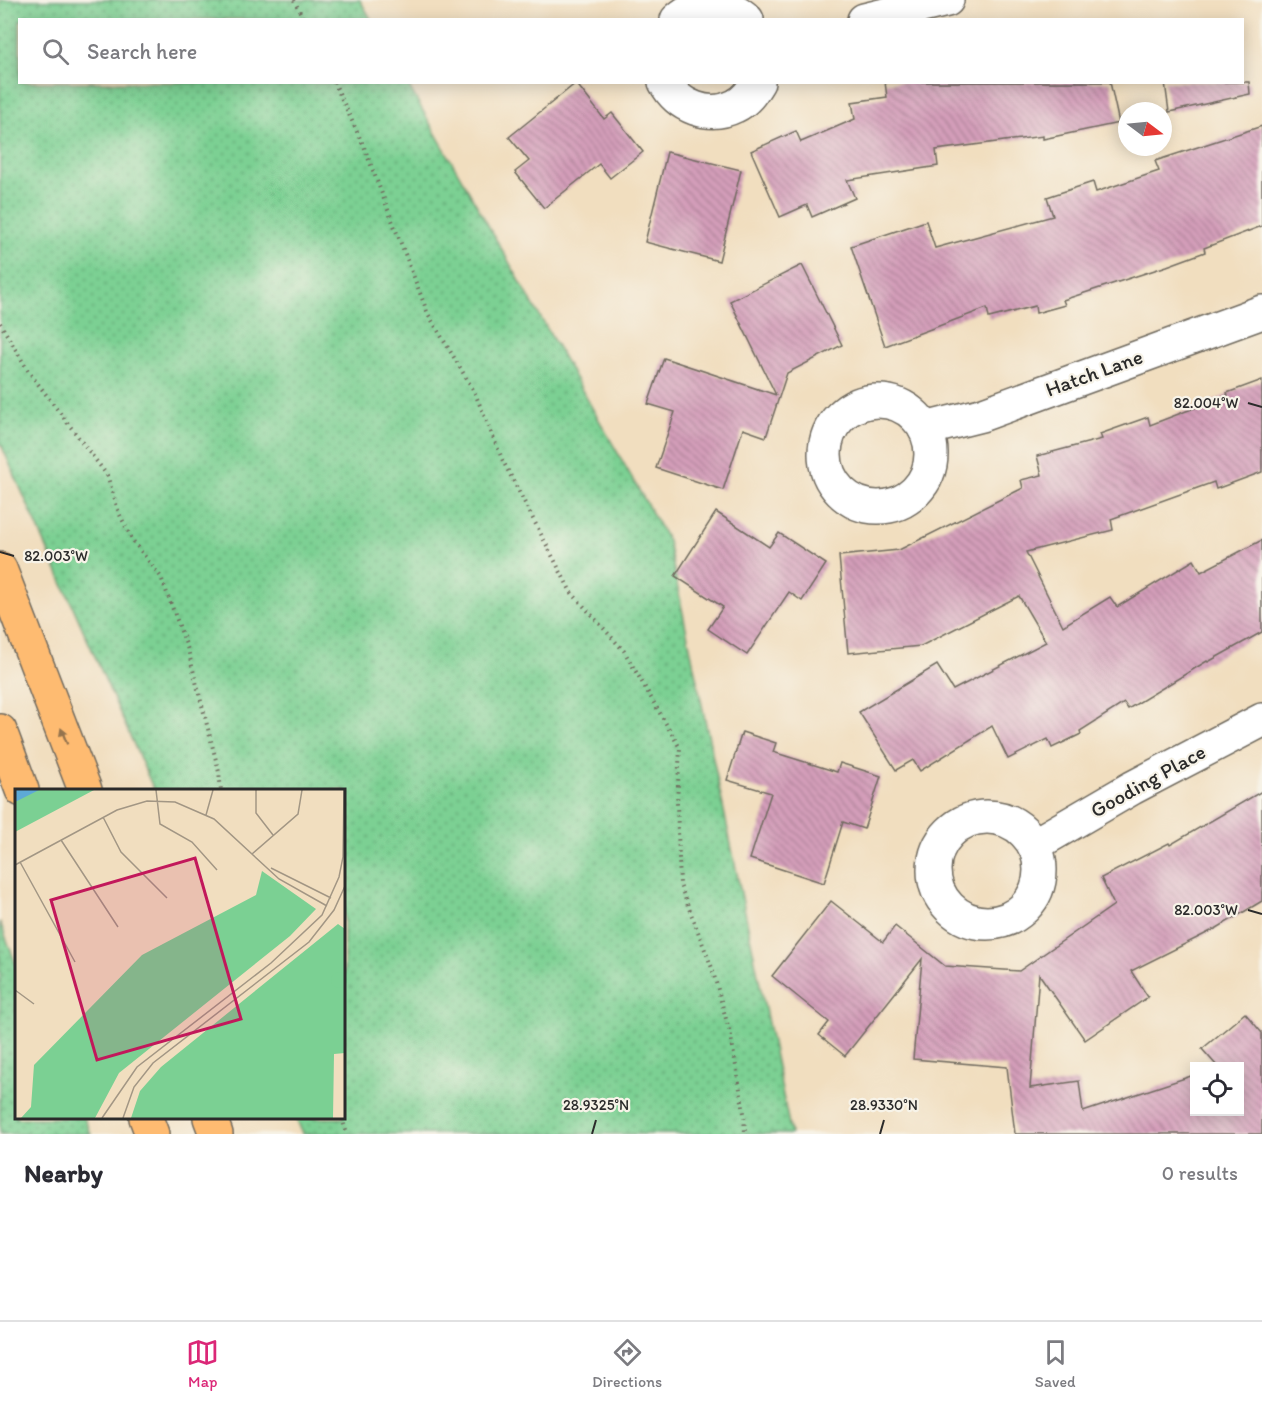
<!DOCTYPE html>
<meta charset="utf-8">
<style>
body{margin:0;font-family:Itim,sans-serif;background:#f2f2f3;color:#2b2b33}
.controls{position:absolute;right:18px;bottom:18px;display:grid;overflow:hidden;border-radius:0px;box-shadow:0 3px 15px #0003}
.controls button{width:54px;height:54px;display:grid;place-items:center;padding:0;border:0;border-bottom:2px solid #e1e1e2;background:#fff;color:#2b2b33;font:30px sans-serif}
.compass{position:absolute;left:1118px;top:102px;width:54px;height:54px;border-radius:50%;background:#fff;box-shadow:0 3px 15px #0003;rotate:106deg}
.list{margin:0;padding:0;list-style:none}
h2{display:flex;justify-content:space-between;align-items:center;height:78px;margin:0;padding:0 24px;font-size:26px}
h2 small{font-size:20px;font-weight:400;color:#7c7c81}
.icon{flex:none;width:33px;height:33px;fill:none;stroke:currentColor;stroke-width:2;stroke-linecap:round;stroke-linejoin:round}
.map{position:relative;flex:none;width:1262px;height:1134px;overflow:hidden}
.search{position:absolute;background:#fff;box-shadow:0 3px 15px #0003;left:18px;right:18px;top:18px;height:66px;display:flex;align-items:center;gap:15px;box-sizing:border-box;padding:0 21px;border-radius:0px;color:#7c7c81;font-size:22px}
.sheet{height:186px;background:#fff}
nav{display:flex;justify-content:space-around;align-items:center;box-sizing:border-box;height:84px;border-top:2px solid #e1e1e2;background:#fff;font-size:16px;color:#7c7c81}
nav a{display:grid;justify-items:center;gap:3px}
nav .on{color:#db2777}
.map>svg:first-child{display:block}
.grass{fill:url(#grass-dots);stroke:#537e5f;stroke-width:1.5}
.building{fill:url(#building-back-hatch)}
.lines{fill:none;stroke-linecap:round;stroke-linejoin:round}
.minor-casing{stroke:#706a5f;stroke-width:36}
.major-casing{stroke:#706a5f;stroke-width:36}
.path{stroke:#706a5f;stroke-width:4;stroke-dasharray:1.5 4.5;stroke-linecap:butt}
.minor{stroke:#fff;stroke-width:33}
.major{stroke:#febb71;stroke-width:33}
.oneway{fill:#94734e}
.ticks{fill:none;stroke:#2b2b2b;stroke-width:2}
.labels{text-anchor:middle;stroke-width:4.5;stroke-linejoin:round;paint-order:stroke}
.street-label{font-size:21px;fill:#2b2b2b;stroke:#f7f3e8}
.inset-road{fill:none;stroke:#a29684;stroke-width:1.5}
.view{fill:#c2185b;fill-opacity:0.15;stroke:#c2185b;stroke-width:3}
.inset-edge{fill:none;stroke:#2b2b2b;stroke-width:3}
.ticks-label{font-size:15px;text-anchor:middle;fill:#2b2b2b;stroke:#f7f3e8;stroke-width:4.5;stroke-linejoin:round;paint-order:stroke}
</style>
<div class="map">
<svg width="1262" height="1134" viewBox="0 0 1262 1134">
<defs>
<pattern id="grass-dots" width="8" height="8" patternUnits="userSpaceOnUse" patternTransform="scale(1.5)"><rect width="8" height="8" fill="#7bd093"/><path d="M2 2h.1M6 6h.1" fill="none" stroke="#65a978" stroke-width="1.8" stroke-linecap="round"/></pattern>
<pattern id="building-back-hatch" width="6" height="6" patternUnits="userSpaceOnUse" patternTransform="scale(1.5)"><rect width="6" height="6" fill="#d49eba"/><path d="M-1 5l2 2M0 0l6 6M5-1l2 2" fill="none" stroke="#ac8197"/></pattern>
</defs>
<rect width="100%" height="100%" fill="#f7f3e8"/>
<filter id="ink" filterUnits="userSpaceOnUse"><feTurbulence type="fractalNoise" baseFrequency=".0167" numOctaves="2"/><feDisplacementMap in="SourceGraphic" scale="12" xChannelSelector="R" yChannelSelector="G"/><feConvolveMatrix kernelMatrix="1 2 1 2 8 2 1 2 1" color-interpolation-filters="sRGB"/></filter>
<filter id="wash" filterUnits="userSpaceOnUse"><feTurbulence type="fractalNoise" baseFrequency=".008" numOctaves="4" result="noise"/><feDisplacementMap in="SourceGraphic" scale="24" xChannelSelector="R" yChannelSelector="G"/><feGaussianBlur stdDeviation="1.35" result="paint"/><feColorMatrix in="noise" values="0 0 0 0 0 0 0 0 0 0 0 0 0 0 0 0 0 1.4 0 .05"/><feComposite in="paint" operator="in"/></filter>
<g filter="url(#wash)">
<rect width="100%" height="100%" fill="#f1debf"/>
<g class="grass">
<path d="M0,0H360L371,19L20,20V82L407,83L668,541L791,1134H303L296,1118H344V790H154L0,442Z"/>
<path d="M0,922L16,964V1118H84L91,1134H0Z"/>
</g>
<g id="blocks">
<g class="building">
<path d="M885,82H1110L1119,123L1043,139V136L936,150L938,166L847,180L855,198L812,217L807,205L780,217L751,151L796,131L801,142L855,119L852,102L887,97Z"/>
<path d="M1165,82H1249L1250,94L1169,112Z"/>
<path d="M576,83L604,119L612,113L643,152L610,178L599,164L544,208L515,172L529,161L509,137Z"/>
<path d="M1262,126V226L1204,248L1205,252L1167,266L1063,300L1065,305L1036,313L1035,306L989,318L987,308L885,346L851,246L926,221L935,248L1053,216L1047,197L1093,182L1096,192L1159,171L1155,161Z"/>
<path d="M667,152L741,170L719,261L645,242Z"/>
<path d="M802,265L842,345L787,373L766,437L743,429L723,490L656,468L675,412L648,404L664,358L776,395L730,301Z"/>
<path d="M1262,380V472L1216,489L1214,482L1111,519L1113,530L1026,552L1063,626L1110,597L1117,607L1194,560L1201,572L1262,540V632L1208,662L1207,661L1128,709L1124,703L1080,731L1081,734L1052,748L1048,739L1008,759L992,726L920,771L913,760L896,770L859,712L937,665L953,690L1046,642L1019,596L921,646L848,653L839,556L899,550L1023,488L1021,480L1042,475L1037,456L1102,439L1100,434L1148,417L1150,425L1228,395L1227,393Z"/>
<path d="M716,512L769,547L779,533L826,564L802,601L789,592L747,655L708,629L723,607L675,576Z"/>
<path d="M742,732L776,743L773,752L837,772L840,763L881,776L864,829L843,822L824,883L750,859L771,793L727,780Z"/>
<path d="M1262,791V901L1217,928L1131,971L1148,997L1085,1040L1039,974L1030,1088L1079,1081L1083,1112L1194,1075V1112H1239V1066H1217L1202,1049L1245,1013L1262,1033V1134H1015L1007,1067L913,1059L922,959L845,1056L819,1035L829,1022L772,976L831,901L883,942L895,926L945,966L1019,971L1114,905L1101,878L1169,843L1170,845Z"/>
</g>
</g>
</g>
<g filter="url(#ink)">
<use href="#blocks" fill-opacity="0" stroke="#706a5f" stroke-width="1.5"/>
<g class="lines">
<g class="minor-casing">
<g id="minor">
<path d="M677,20C695,2 729,1 747,20"/>
<path d="M864,20L947,0"/>
<path d="M665,82C678,107 709,119 735,106C746,101 752,92 758,82"/>
<circle cx="878" cy="454" r="53"/>
<path d="M925,429L981,415L1262,312"/>
<circle cx="987" cy="870" r="53"/>
<path d="M1034,845L1132,788L1262,720"/>
</g>
</g>
<g class="major-casing">
<g id="major">
<path d="M0,569L85,790"/>
<path d="M0,731L22,790"/>
<path d="M146,1118L152,1134"/>
<path d="M210,1118L216,1134"/>
</g>
</g>
<g class="path">
<path d="M294,0L304,20"/>
<path d="M334,82L364,147L428,314L474,391L503,461L571,592L624,651L680,748L677,803L680,885L712,968L731,1037L744,1113L745,1134"/>
<path d="M0,323L29,372L107,475L119,513L133,541L161,577L188,650L219,772L221,790"/>
<path d="M342,1118L347,1134"/>
</g>
<use href="#minor" class="minor"/>
<use href="#major" class="major"/>
</g>
<defs><path id="oneway-solid" d="M-6-.8H1V-3.2L6.5 0L1 3.2V.8H-6Z" transform="scale(1.5)"/></defs>
<use class="oneway" href="#oneway-solid" transform="translate(64 736) rotate(-111)"/>
</g>
<path class="ticks" d="M1248,403L1262,407M0,552L14,556M1248,910L1262,914M592,1134L596,1120M880,1134L884,1120"/>
<g class="labels">
<g class="street-label">
<text transform="translate(1094 373) rotate(-20)" y="7">Hatch Lane</text>
<text transform="translate(1148 781) rotate(-29)" y="7">Gooding Place</text>
</g>
</g>
<g transform="translate(15 789)">
<rect width="330" height="330" fill="#f1debf"/>
<path d="M0,1H79L0,43ZM247,82L301,120L275,147L104,284L80,329H6L16,318L19,276L127,166L241,106ZM323,135L330,140V264L319,265L318,329H116L125,302L146,278Z" fill="#7bd093"/>
<path d="M316 191a8 8 0 1 1 16 0a8 8 0 1 1-16 0Z" fill="#7bd093"/>
<path d="M0,1H24L0,13Z" fill="#5da9d6"/>
<path class="inset-road" d="M141,1L145,35L177,53L202,81M241,1V24L258,46M191,26L198,1M88,28L106,63L152,109M46,51L103,138M237,65L283,25L287,1M5,73L60,173M0,76L102,21L132,12L160,13L199,30L264,90L312,117M256,79L316,109M0,201L19,215M87,329L122,278L256,174L307,126L324,88L328,68L329,1M108,329L119,298L138,274L294,153L319,121L330,97"/>
<path class="view" d="M180,69L226,230L82,271L36,111Z"/>
<rect width="330" height="330" class="inset-edge"/>
</g>
<g class="ticks-label">
<text x="1206" y="408">82.004°W</text>
<text x="56" y="561">82.003°W</text>
<text x="1206" y="915">82.003°W</text>
<text x="596" y="1110">28.9325°N</text>
<text x="884" y="1110">28.9330°N</text>
</g>
</svg>
<div class="controls">
<button><svg class="icon" aria-label="locate" viewBox="0 0 24 24"><circle cx="12" cy="12" r="6"/><path d="M12 2v4M12 18v4M2 12h4M18 12h4"/></svg></button>
</div>
<svg class="compass" viewBox="-18 -18 36 36"><path d="M0-13l5 13h-10z" fill="#e53935"/><path d="M0 13l5-13h-10z" fill="#7c7c81"/></svg>
<div class="search"><svg class="icon" aria-label="search" viewBox="0 0 24 24"><circle cx="10" cy="10" r="6"/><path d="M15 15l6 6"/></svg>Search here</div>
</div>
<section class="sheet">
<h2>Nearby<small>0 results</small></h2>
<ul class="list">
</ul>
</section>
<nav>
<a class="on"><svg class="icon" aria-label="map" viewBox="0 0 24 24"><path d="M3 6l6-2 6 2 6-2v14l-6 2-6-2-6 2zM9 4v14M15 6v14"/></svg>Map</a>
<a><svg class="icon" aria-label="directions" viewBox="0 0 24 24"><path d="M12 3l9 9-9 9-9-9zM9 14v-3h6M13 9l2 2-2 2"/></svg>Directions</a>
<a><svg class="icon" aria-label="saved" viewBox="0 0 24 24"><path d="M7 4h10v16l-5-4-5 4z"/></svg>Saved</a>
</nav>
